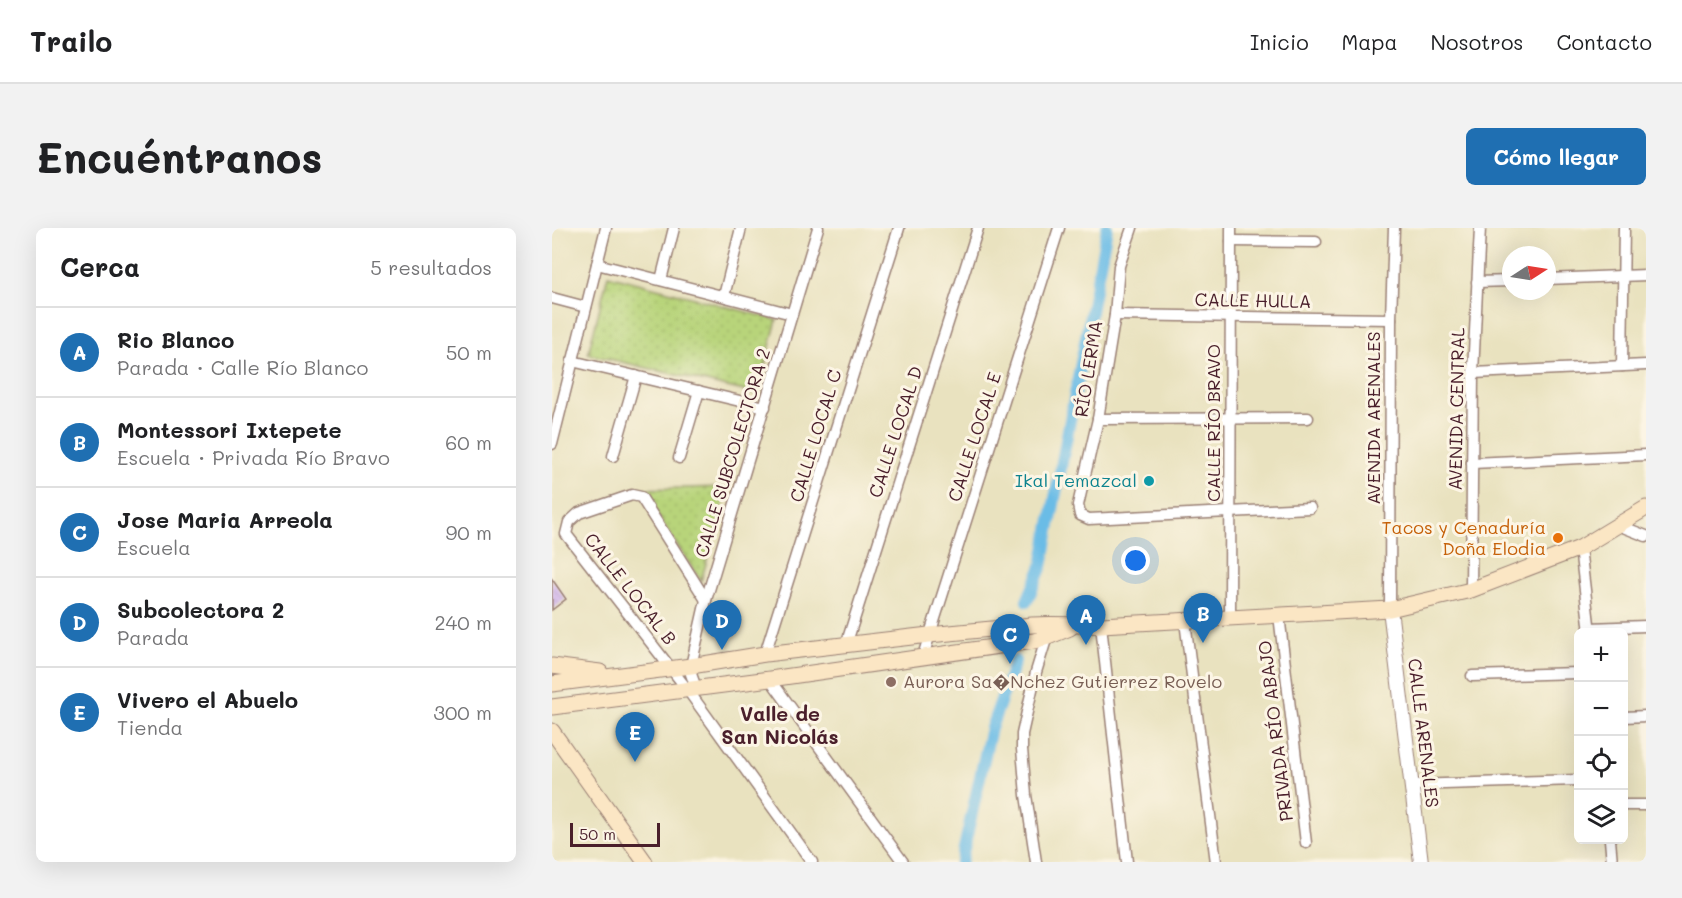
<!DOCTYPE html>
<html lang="es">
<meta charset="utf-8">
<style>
body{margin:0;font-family:Mali,sans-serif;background:#f2f2f2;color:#202124}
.controls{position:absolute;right:18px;bottom:18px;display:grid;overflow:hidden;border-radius:9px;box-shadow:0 6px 24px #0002}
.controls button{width:54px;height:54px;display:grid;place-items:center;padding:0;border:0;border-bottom:2px solid #e0e0e0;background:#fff;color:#202124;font:30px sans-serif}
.compass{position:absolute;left:950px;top:18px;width:54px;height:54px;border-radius:50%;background:#fff;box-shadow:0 6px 24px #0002;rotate:78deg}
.scale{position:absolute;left:18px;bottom:15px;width:90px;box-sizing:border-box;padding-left:6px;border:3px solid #4a1f2b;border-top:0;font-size:16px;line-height:21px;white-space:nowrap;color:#4a1f2b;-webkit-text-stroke:4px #fcf5e5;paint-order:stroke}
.you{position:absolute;left:584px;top:333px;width:21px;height:21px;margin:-15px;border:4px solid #fff;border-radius:50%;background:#1a73e8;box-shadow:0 0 0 9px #1a73e833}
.badge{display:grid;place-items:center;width:39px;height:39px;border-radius:50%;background:#1f6fb2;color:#fff;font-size:20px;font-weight:700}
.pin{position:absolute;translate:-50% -50px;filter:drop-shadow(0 2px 3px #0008)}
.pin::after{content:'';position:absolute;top:32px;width:21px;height:18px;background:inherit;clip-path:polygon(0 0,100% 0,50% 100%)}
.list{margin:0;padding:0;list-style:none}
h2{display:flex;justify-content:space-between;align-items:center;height:78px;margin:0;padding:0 24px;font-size:26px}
h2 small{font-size:20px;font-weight:400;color:#757577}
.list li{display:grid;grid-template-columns:39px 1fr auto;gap:18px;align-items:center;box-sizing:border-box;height:90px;padding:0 24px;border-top:2px solid #e0e0e0}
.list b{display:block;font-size:22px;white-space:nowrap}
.list p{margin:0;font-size:20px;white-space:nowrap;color:#757577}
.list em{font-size:20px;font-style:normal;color:#757577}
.icon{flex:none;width:33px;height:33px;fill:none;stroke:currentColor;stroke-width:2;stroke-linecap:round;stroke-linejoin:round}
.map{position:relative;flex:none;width:1094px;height:634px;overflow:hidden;border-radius:9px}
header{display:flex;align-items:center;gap:36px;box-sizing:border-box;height:84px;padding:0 30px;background:#fff;border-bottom:2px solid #e0e0e0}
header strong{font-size:28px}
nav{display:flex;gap:33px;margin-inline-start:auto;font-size:21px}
.intro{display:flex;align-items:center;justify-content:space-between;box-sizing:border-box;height:144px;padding:0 36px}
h1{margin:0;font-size:42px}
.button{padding:15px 27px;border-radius:9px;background:#1f6fb2;color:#fff;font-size:21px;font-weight:700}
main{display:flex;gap:36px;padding:0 36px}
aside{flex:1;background:#fff;border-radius:9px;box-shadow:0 6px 24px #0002}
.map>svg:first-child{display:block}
.grass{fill:url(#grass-dots);stroke:#817a52;stroke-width:1.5}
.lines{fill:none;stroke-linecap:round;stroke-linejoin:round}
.canal{stroke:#6bbce6;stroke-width:12}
.building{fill:url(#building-back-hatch)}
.minor-casing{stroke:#9a8075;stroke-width:13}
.tertiary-casing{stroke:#9a8075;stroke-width:16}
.secondary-casing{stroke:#9a8075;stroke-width:17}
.minor{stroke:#fff;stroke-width:10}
.tertiary{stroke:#fff;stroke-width:14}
.secondary{stroke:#fbe6c4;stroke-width:15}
.culture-dot{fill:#0f9aa8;stroke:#fcf5e5;stroke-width:2}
.food-dot{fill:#e8710a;stroke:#fcf5e5;stroke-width:2}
.education-dot{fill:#8d6e63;stroke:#fcf5e5;stroke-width:2}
.labels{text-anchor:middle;stroke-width:6;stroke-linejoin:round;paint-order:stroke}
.street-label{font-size:18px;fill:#4a1f2b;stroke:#fcf5e5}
.culture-label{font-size:18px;fill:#0d838f;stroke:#fcf5e5;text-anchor:end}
.food-label{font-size:18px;fill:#c56008;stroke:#fcf5e5;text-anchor:end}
.education-label{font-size:18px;fill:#785e54;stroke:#fcf5e5;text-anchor:start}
.neighbourhood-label{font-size:20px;font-weight:bold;fill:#4a1f2b;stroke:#fcf5e5}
</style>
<header>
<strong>Trailo</strong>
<nav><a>Inicio</a><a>Mapa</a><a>Nosotros</a><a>Contacto</a></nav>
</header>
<div class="intro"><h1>Encuéntranos</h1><a class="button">Cómo llegar</a></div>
<main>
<aside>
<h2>Cerca<small>5 resultados</small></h2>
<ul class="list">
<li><span class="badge">A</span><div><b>Rio Blanco</b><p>Parada · Calle Río Blanco</p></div><em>50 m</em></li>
<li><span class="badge">B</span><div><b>Montessori Ixtepete</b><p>Escuela · Privada Río Bravo</p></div><em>60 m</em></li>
<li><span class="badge">C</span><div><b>Jose Maria Arreola</b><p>Escuela</p></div><em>90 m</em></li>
<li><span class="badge">D</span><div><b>Subcolectora 2</b><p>Parada</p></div><em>240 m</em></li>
<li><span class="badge">E</span><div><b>Vivero el Abuelo</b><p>Tienda</p></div><em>300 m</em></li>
</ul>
</aside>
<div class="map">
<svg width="1094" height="634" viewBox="0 0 1094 634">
<defs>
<pattern id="grass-dots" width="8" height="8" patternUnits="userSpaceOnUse" patternTransform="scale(1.5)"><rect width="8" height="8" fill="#b8d47a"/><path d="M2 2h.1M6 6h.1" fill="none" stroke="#a0b66a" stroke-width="1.8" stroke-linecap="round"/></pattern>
<pattern id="building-back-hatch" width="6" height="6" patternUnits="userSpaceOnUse" patternTransform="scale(1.5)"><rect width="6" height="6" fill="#ccaded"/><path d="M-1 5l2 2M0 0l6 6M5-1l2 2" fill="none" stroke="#b194cb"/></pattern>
</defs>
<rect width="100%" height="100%" fill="#fcf5e5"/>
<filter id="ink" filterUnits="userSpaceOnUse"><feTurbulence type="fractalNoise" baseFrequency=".0167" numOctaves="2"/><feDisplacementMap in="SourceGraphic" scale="12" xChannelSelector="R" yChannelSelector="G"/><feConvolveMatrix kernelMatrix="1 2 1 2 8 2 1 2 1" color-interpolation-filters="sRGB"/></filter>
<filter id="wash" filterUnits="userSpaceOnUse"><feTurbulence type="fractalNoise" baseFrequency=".008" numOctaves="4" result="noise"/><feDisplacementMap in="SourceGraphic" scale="24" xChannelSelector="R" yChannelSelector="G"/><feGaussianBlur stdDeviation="1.35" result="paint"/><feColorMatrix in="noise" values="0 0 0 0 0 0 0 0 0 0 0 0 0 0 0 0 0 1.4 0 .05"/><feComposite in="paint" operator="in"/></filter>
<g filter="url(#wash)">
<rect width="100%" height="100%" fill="#e9e2bf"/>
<g class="grass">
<path d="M56,47L225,92L205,166L36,126Z"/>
<path d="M176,259L149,353L88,261Z"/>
</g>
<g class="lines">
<g class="canal">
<path d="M475,373L490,338L555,0"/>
<path d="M409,634L439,500L463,433"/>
</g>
</g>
<g id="blocks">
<path class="building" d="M0,351L14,371L0,382Z"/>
</g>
</g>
<g filter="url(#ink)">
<use href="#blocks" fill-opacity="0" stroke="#9a8075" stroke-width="1.5"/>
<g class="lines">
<g class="minor-casing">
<g id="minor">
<path d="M580,0L567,38L563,87L546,191L526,277L528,287L537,291L758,280"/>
<path d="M679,13L764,14"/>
<path d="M45,36L240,86"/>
<path d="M995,51L1094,47"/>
<path d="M109,52L122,0"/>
<path d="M925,54L959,53"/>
<path d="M172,68L189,0"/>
<path d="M0,70L34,79"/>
<path d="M563,87L839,91"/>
<path d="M20,133L213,179"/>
<path d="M1070,138L1072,0"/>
<path d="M921,145L1094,137"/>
<path d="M546,191L756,190"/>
<path d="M0,216L54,0"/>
<path d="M61,228L84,148"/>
<path d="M127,230L147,163"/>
<path d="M920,235L1094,227"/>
<path d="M1066,297L1094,308"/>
<path d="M1028,320L1038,404"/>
<path d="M919,362L921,145L928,0"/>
<path d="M154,372L89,269L80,267L27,285L17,294L14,306L135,461L260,634"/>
<path d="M838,381L839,91L842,0"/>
<path d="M727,387L754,615"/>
<path d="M678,389L679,0"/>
<path d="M633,393L664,634"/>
<path d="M549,397L575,634"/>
<path d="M1037,400L1094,398"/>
<path d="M294,417L426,0"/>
<path d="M213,426L347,0"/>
<path d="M371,428L507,0"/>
<path d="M920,448L1026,445"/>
<path d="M218,451L351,634"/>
<path d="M144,460L139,446V438L154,372L266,0"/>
<path d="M1072,489L1094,488"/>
<path d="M860,557L1026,552"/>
<path d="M1072,577H1094"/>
<path d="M1058,612L1060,634"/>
<path d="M484,634L474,567L470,521V506L484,444L496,405"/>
</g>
</g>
<g class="tertiary-casing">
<path id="tertiary" d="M838,381L869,634"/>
</g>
<g class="secondary-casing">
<g id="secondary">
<path d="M0,438L48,444"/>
<path d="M0,456L139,438L213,426L377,407L480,397C503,395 526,398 549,397L838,381L919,362L1028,320L1094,280"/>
<path d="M0,479L218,451L482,413L496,409L518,400"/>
<path d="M0,503L93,634"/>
</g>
</g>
<use href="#minor" class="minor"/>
<use href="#tertiary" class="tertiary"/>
<use href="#secondary" class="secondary"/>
</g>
</g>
<circle class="culture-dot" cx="597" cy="253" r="6"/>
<circle class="food-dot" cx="1006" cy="310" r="6"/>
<circle class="education-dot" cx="339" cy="454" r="6"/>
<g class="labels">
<g class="street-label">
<text transform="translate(701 73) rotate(1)" y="6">CALLE HULLA</text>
<text transform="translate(537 141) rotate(-81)" y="6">RÍO LERMA</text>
<text transform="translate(905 181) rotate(-89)" y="6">AVENIDA CENTRAL</text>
<text transform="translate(822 190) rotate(-90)" y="6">AVENIDA ARENALES</text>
<text transform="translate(662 195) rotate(-90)" y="6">CALLE RÍO BRAVO</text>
<text transform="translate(344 204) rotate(-72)" y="6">CALLE LOCAL D</text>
<text transform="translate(264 208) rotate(-73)" y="6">CALLE LOCAL C</text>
<text transform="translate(423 209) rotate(-72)" y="6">CALLE LOCAL E</text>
<text transform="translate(181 225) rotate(-73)" y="6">CALLE SUBCOLECTORA 2</text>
<text transform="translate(78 361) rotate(52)" y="6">CALLE LOCAL B</text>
<text transform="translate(724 503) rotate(-97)" y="6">PRIVADA RÍO ABAJO</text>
<text transform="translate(871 505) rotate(83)" y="6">CALLE ARENALES</text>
</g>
<g class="culture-label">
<text x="585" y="259">Ikal Temazcal</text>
</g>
<g class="food-label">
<text x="994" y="306">Tacos y Cenaduría<tspan x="994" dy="21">Doña Elodia</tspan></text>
</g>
<g class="education-label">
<text x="351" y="460">Aurora Sa�Nchez Gutierrez Rovelo</text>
</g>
<g class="neighbourhood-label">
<text x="228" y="493">Valle de<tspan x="228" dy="23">San Nicolás</tspan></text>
</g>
</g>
</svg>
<div class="controls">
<button>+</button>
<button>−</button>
<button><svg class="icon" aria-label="locate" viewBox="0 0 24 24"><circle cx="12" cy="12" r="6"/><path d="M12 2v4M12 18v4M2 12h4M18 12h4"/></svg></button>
<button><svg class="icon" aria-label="layers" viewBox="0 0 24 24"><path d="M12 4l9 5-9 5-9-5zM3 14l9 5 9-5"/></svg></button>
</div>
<svg class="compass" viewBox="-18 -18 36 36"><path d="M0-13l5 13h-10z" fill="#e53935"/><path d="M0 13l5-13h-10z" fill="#757577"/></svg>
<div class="scale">50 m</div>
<div class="you"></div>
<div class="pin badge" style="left:534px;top:417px">A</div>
<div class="pin badge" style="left:651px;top:415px">B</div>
<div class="pin badge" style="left:458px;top:436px">C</div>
<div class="pin badge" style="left:170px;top:422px">D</div>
<div class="pin badge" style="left:83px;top:534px">E</div>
</div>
</main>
